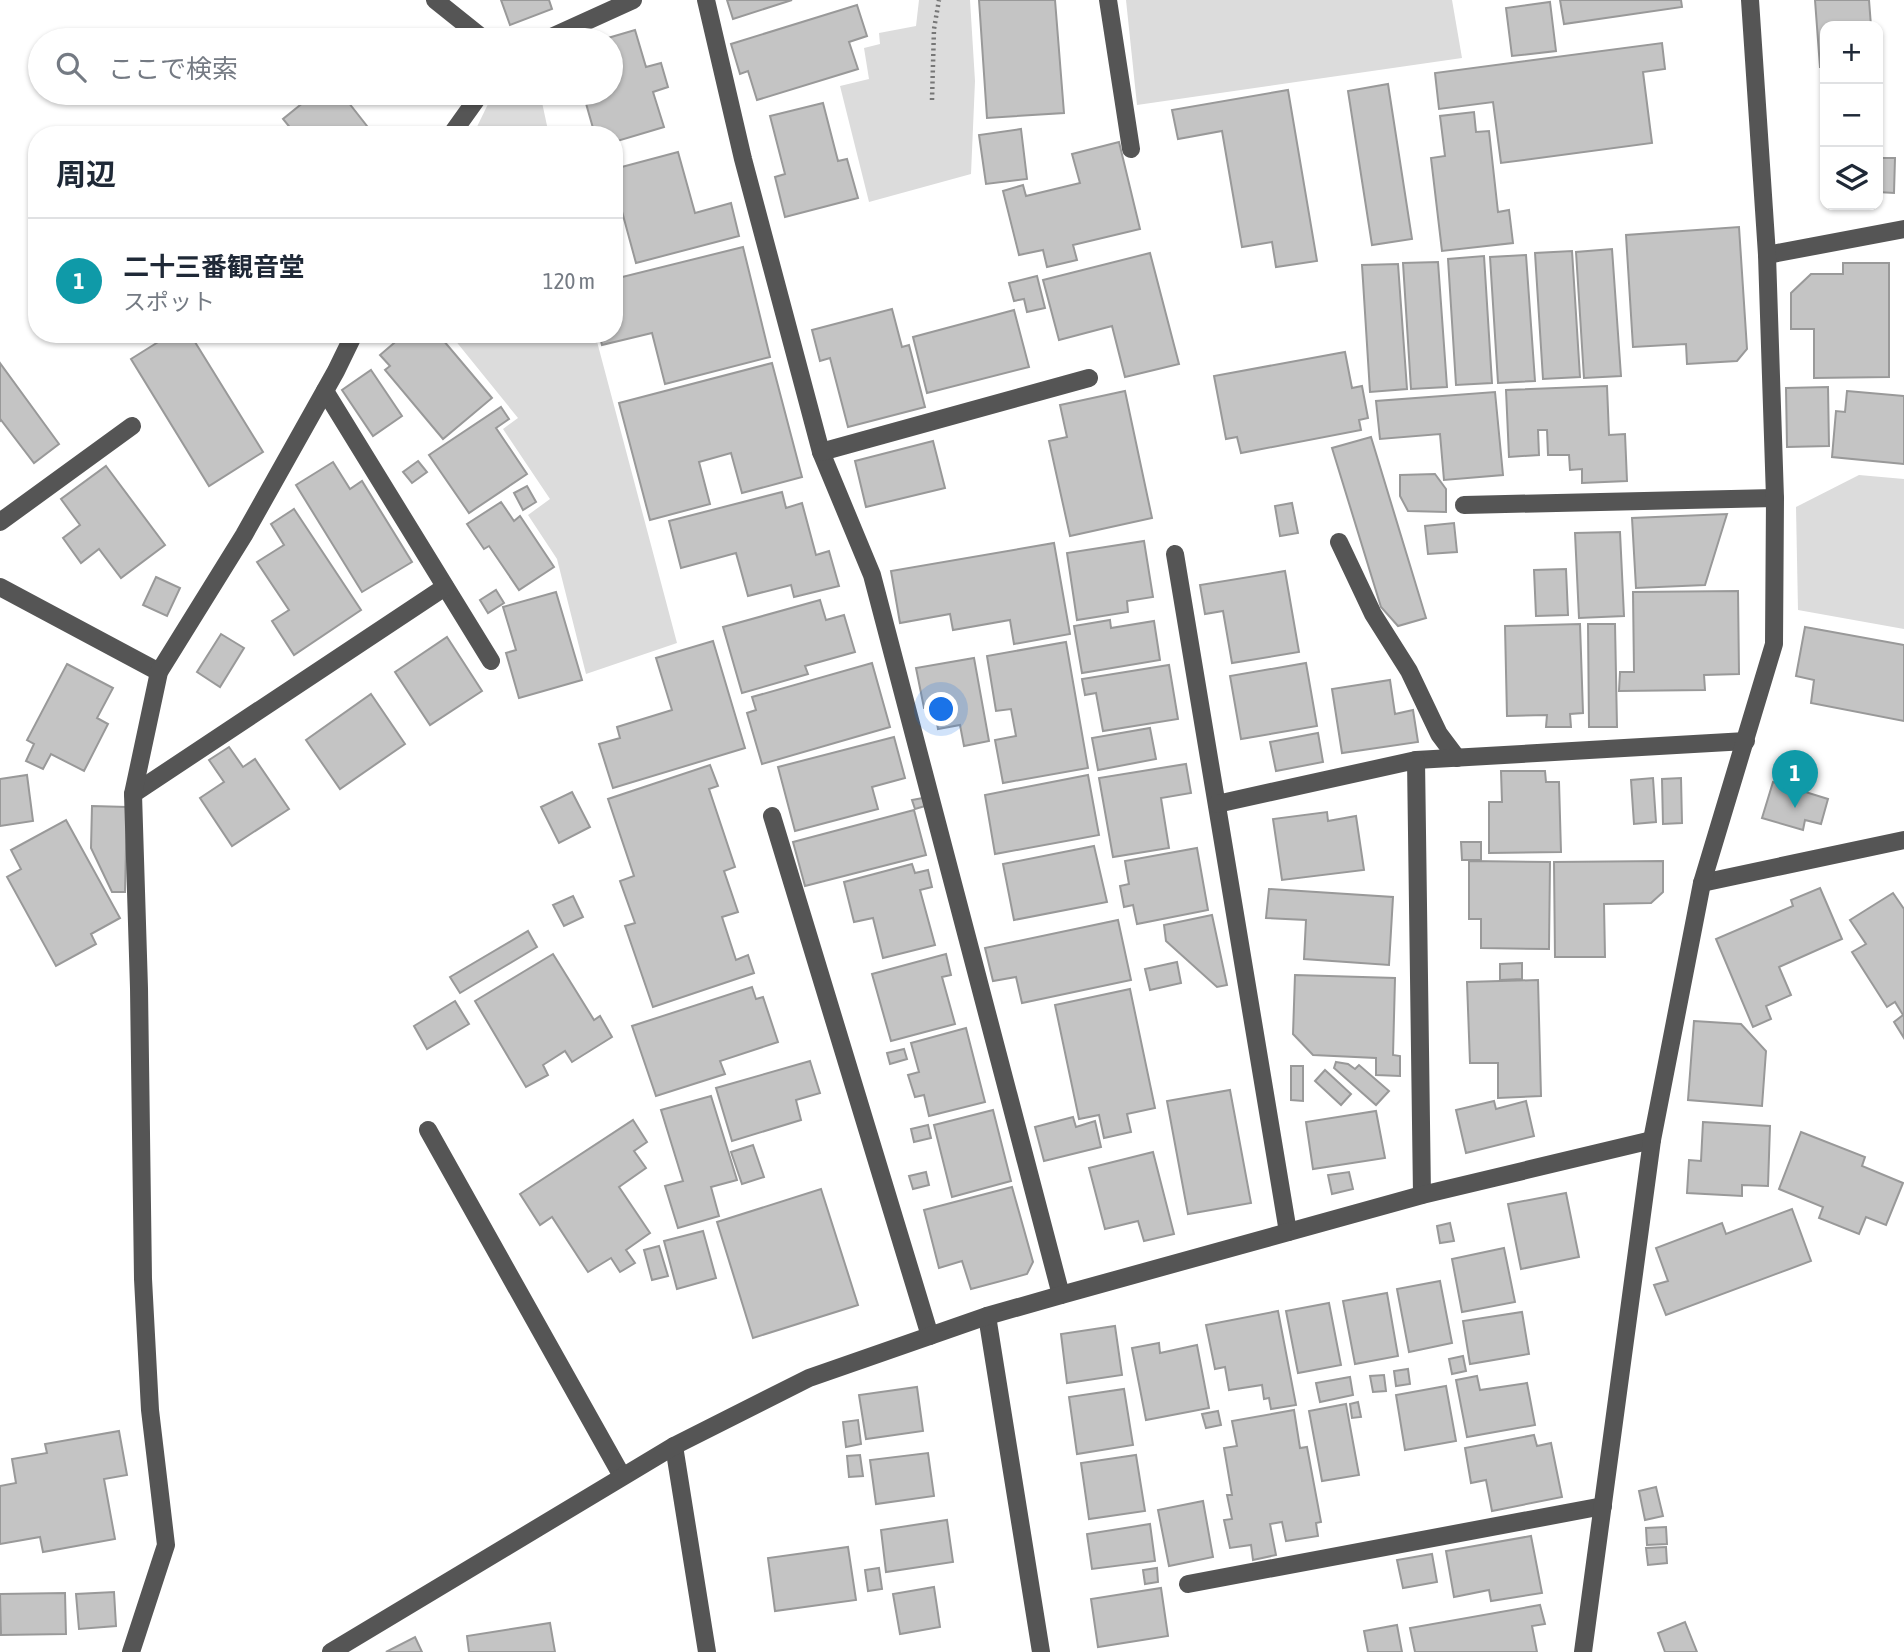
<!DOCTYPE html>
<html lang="ja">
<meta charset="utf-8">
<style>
body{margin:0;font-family:"Asap Condensed","Noto Sans JP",sans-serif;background:#f6f6f7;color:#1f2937}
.controls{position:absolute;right:21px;top:21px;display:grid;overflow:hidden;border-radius:14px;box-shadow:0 2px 5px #0004}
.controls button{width:63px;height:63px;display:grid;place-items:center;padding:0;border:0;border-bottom:2px solid #e0e1e3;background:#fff;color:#1f2937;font:35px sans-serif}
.you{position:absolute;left:942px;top:710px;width:24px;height:24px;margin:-18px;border:5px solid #fff;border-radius:50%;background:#1a73e8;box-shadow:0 0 0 10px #1a73e833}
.badge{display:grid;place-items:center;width:46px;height:46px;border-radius:50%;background:#000;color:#fff;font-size:23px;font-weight:700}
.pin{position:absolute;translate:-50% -58px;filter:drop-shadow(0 2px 4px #0008)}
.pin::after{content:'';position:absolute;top:37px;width:24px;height:21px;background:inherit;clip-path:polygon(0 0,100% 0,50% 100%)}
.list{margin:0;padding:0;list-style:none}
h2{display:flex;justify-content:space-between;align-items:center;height:91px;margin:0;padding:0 28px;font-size:30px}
h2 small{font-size:23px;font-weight:400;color:#747a83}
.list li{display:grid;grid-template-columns:46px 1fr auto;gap:21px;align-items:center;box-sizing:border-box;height:126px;padding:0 28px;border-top:2px solid #e0e1e3}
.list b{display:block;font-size:26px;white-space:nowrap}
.list p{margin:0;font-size:23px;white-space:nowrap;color:#747a83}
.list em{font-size:23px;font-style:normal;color:#747a83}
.icon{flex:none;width:38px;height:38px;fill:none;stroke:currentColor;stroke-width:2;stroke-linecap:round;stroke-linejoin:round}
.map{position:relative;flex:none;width:1904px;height:1652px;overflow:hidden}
.search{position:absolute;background:#fff;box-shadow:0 2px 5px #0004;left:28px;top:28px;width:595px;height:77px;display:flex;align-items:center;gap:18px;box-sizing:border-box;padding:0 24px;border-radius:38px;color:#747a83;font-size:26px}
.panel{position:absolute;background:#fff;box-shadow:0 2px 5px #0004;left:28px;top:126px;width:595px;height:217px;border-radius:28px}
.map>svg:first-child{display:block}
.green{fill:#dcdcdc}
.building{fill:#c4c4c4;stroke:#999;stroke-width:2}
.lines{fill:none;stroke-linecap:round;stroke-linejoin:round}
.path{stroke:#777;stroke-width:4.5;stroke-dasharray:2 3.5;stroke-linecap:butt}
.minor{stroke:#555;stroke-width:18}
</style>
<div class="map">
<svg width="1904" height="1652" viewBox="0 0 1904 1652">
<rect width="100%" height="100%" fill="#fff"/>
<g class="green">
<path d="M919,0H970L975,81L971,174L869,202L840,86L869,79L864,48L880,44L879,33L916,26Z"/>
<path d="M1126,0H1452L1462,58L1137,105Z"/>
<path d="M497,93H540L549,135H473L489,102Z"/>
<path d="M450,334H595L677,643L586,674L557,559L528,515L550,499L503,429L518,418Z"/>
<path d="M1859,475L1904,479V629L1798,610L1796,507Z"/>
</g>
<g class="building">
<path d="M501,0H549L552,9L510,25Z"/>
<path d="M727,0H792L733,19Z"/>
<path d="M979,0H1055L1064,113L987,118Z"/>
<path d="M1560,0H1681L1682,7L1564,24Z"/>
<path d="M1815,0H1869L1871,26H1825V67H1820Z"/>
<path d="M1550,2L1556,51L1512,56L1506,8Z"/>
<path d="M857,5L867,36L849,42L858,69L757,100L748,71L740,74L731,44Z"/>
<path d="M635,30L646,67L661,63L668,87L653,92L664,127L614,142V135H595L583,93H611V40H601Z"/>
<path d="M1662,43L1665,69L1643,72L1652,143L1501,163L1493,102L1439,109L1435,73Z"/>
<path d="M1388,84L1412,239L1372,245L1348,91Z"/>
<path d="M1288,90L1317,261L1276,267L1272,242L1242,247L1222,131L1178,139L1172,110Z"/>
<path d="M315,93H341L374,135H296L283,119Z"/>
<path d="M823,103L838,161L847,159L858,198L785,217L775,177L785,174L770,116Z"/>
<path d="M1474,112L1476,132L1489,131L1498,212L1509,210L1513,243L1442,251L1431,158L1445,156L1440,116Z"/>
<path d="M1021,129L1027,179L986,184L979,135Z"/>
<path d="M1119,142L1140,229L1073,245L1077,260L1047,267L1043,250L1019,255L1003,191L1023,185L1026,196L1080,183L1072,154Z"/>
<path d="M678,152L695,213L731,203L739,236L636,263L614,182V169Z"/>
<path d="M1823,156H1825V191H1822Z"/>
<path d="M1878,158H1895L1894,193L1878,192Z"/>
<path d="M1739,227L1747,349L1737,361L1687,364L1686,344L1633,347L1626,235Z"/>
<path d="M743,247L770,357L665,384L652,333L602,345L599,334H614V279Z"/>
<path d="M1612,249L1621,376L1584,378L1576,252Z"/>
<path d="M1572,251L1580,377L1543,379L1535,253Z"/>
<path d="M1150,253L1179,364L1125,377L1112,326L1059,340L1043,280Z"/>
<path d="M1526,255L1535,381L1498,383L1490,257Z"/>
<path d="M1484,256L1492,383L1456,385L1448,259Z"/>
<path d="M1438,262L1447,387L1411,389L1403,263Z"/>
<path d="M1843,263H1889V377L1814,378V329H1791V293L1811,274H1843Z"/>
<path d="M1398,264L1407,389L1370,392L1362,265Z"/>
<path d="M1037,276L1045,308L1027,312L1024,299L1014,301L1009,283Z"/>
<path d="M892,309L902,347L909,345L925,407L848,427L830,358L820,361L812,330Z"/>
<path d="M1014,310L1029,367L927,393L913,337Z"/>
<path d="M171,334H190L263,452L209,486L131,359Z"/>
<path d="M387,334H438L492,398L443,439L385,370L390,366L380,355L394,343Z"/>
<path d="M1345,352L1352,388L1362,386L1368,418L1359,420L1361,430L1241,453L1237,437L1226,439L1214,376Z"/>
<path d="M0,363L59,444L34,463L1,420L0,421Z"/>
<path d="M772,363L802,477L742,493L731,453L699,462L710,504L650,520L619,403Z"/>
<path d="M371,370L402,416L373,436L342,390Z"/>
<path d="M1607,386L1609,435L1625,434L1627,481L1582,483V469L1570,470L1569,455H1548L1547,430H1538L1539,455L1509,457L1506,390Z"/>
<path d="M1828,387L1829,446L1787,447L1786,388Z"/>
<path d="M1125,391L1152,518L1070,536L1049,441L1067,437L1060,405Z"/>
<path d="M1847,391L1904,396V464L1832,457L1836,411L1845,412Z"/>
<path d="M1495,392L1503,475L1444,480L1440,434L1380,439L1376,401Z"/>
<path d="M501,407L509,419L496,428L527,474L469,513L429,455Z"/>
<path d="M1371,437L1426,618L1398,626L1381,607L1332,448Z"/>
<path d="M933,441L945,488L866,507L855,461Z"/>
<path d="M418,461L427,472L412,483L403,472Z"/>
<path d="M333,462L350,489L362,481L412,562L362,592L296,485Z"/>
<path d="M106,466L165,545L121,578L99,549L81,563L63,538L80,525L61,499Z"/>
<path d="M1435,474L1446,489V512L1408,511L1400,496V475Z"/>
<path d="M527,486L536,502L523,510L514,493Z"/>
<path d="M782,492L786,508L802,503L816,555L829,551L839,586L794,597L791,585L748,596L736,553L681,568L669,521Z"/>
<path d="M501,502L514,521L520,516L554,567L519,590L489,546L484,549L467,524Z"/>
<path d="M1292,503L1298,533L1280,536L1275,506Z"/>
<path d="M294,509L361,610L294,655L272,621L289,610L257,562L284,545L271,524Z"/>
<path d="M1727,514L1705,585L1636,588L1632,518Z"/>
<path d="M1454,523L1457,552L1428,554L1425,526Z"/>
<path d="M1620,532L1624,616L1579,618L1575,533Z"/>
<path d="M1144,541L1153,597L1127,601L1128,612L1077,620L1067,553Z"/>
<path d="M1054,543L1070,634L1014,644L1010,620L953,630L950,614L900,623L891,571Z"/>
<path d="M1566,569L1568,615L1536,616L1534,570Z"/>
<path d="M1285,571L1299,652L1232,663L1223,611L1205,614L1200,585Z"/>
<path d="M156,577L180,588L167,616L143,605Z"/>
<path d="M496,590L504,603L488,613L480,600Z"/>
<path d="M1738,591L1739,674L1704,675L1705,690L1619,691L1620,672H1634L1633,592Z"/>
<path d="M556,592L582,680L519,698L506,653L516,650L503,607Z"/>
<path d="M820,600L826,620L844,615L855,652L805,666L808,674L742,693L723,627Z"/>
<path d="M1110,620L1111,628L1154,621L1160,660L1082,673L1074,626Z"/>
<path d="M1580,624L1583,713L1570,714L1571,727H1546L1547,715L1507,716L1505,626Z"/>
<path d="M1588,624H1615L1617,727H1589Z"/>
<path d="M1805,627L1904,645V721L1811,703L1814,680L1796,676Z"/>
<path d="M221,634L244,648L220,687L197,672Z"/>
<path d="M447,637L482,691L430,725L395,672Z"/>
<path d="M713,641L745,748L613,788L599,744L620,738L617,727L672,710L656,658Z"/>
<path d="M1066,642L1088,768L1003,783L995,740L1016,736L1011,709L996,711L987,656Z"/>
<path d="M974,658L989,741L964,746L960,725L938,729L934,707L924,708L916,668Z"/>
<path d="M872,663L890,727L762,764L747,713L756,710L752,697Z"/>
<path d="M1306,663L1317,726L1241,739L1230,676Z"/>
<path d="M67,664L113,688L97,718L108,724L84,771L51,754L43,769L26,761L34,744L27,740Z"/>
<path d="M1169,665L1178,719L1103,731L1096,693L1085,695L1082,679Z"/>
<path d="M1390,680L1395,714L1413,710L1418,742L1342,753L1332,689Z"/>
<path d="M371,694L405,744L340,789L306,740Z"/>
<path d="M1150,728L1156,759L1098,770L1092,738Z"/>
<path d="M1318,733L1323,762L1276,771L1270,742Z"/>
<path d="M894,737L905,778L872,787L878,809L795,831L778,767Z"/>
<path d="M229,747L243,767L255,759L289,809L232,846L200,798L224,782L209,760Z"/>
<path d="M1186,764L1191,793L1161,798L1169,848L1113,857L1099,778Z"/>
<path d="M710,765L718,786L709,789L735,867L724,871L738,912L722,917L736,960L748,955L754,973L653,1007L625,926L635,923L620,881L634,876L608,799Z"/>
<path d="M1501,771H1545L1546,782H1559L1561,852L1489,853V802H1502Z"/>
<path d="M27,775L33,821L0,826V779Z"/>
<path d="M1088,775L1099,835L995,854L985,795Z"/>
<path d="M1653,778L1656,822L1634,824L1631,780Z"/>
<path d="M1681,778L1682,823L1663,824L1662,779Z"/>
<path d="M1773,782L1828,799L1821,824L1805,820L1803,830L1762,818Z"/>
<path d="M572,792L590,827L559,843L541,807Z"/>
<path d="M923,798L925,806L915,809L912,800Z"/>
<path d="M92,806L127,807L125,892H112L91,848Z"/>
<path d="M914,810L926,855L805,886L793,842Z"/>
<path d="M1327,812L1328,821L1356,816L1364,870L1282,880L1273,819Z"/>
<path d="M66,820L120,918L91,934L96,944L56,966L7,877L21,869L11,850Z"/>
<path d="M1461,842H1481V860H1462Z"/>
<path d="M1094,846L1107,902L1014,920L1003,864Z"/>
<path d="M1197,848L1208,910L1137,924L1133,905L1124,907L1120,886L1129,884L1125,861Z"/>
<path d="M1469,861L1550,862L1549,949L1481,948V919H1469Z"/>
<path d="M1663,861V892L1651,903L1604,904L1605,957H1555L1554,862Z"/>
<path d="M912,864L915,873L928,870L932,887L920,890L935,945L883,958L873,918L854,922L844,882Z"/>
<path d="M1820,888L1842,939L1779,967L1791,995L1766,1006L1771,1019L1753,1027L1716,939L1793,906L1791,900Z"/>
<path d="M1269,889L1393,897L1389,965L1304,959L1306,920L1266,918Z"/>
<path d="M1893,893L1904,909V1038L1894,1022L1903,1015L1895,1002L1887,1007L1852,952L1866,944L1850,920Z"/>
<path d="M573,896L583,917L564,926L553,905Z"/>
<path d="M1212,915L1227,985L1217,987L1166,941L1164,925Z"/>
<path d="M1118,920L1131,980L1022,1003L1016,977L993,981L985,948Z"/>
<path d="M528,931L537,947L460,993L450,977Z"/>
<path d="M553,954L594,1020L600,1016L612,1037L572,1062L565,1051L543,1065L548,1075L526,1087L475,1001Z"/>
<path d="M946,954L951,975L942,977L955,1024L891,1041L872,974Z"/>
<path d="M1177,962L1181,983L1150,990L1145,969Z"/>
<path d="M1522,963V979L1500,980V964Z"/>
<path d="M1295,975L1395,978L1393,1055L1400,1056V1076L1376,1075V1058L1313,1055L1293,1034Z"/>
<path d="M1538,980L1541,1096L1498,1098V1063H1470L1467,982Z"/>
<path d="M752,987L756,999L763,997L778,1042L720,1061L725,1074L656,1096L632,1026Z"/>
<path d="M1130,989L1155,1108L1127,1114L1131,1132L1104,1138L1099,1115L1079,1119L1055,1005Z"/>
<path d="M455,1001L469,1024L427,1049L414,1026Z"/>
<path d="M1694,1021L1741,1024L1766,1051L1762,1106L1688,1100Z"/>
<path d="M966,1028L985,1102L929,1116L924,1095L915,1097L908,1075L919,1072L911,1043Z"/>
<path d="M904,1049L907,1059L890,1064L887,1053Z"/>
<path d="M810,1061L820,1093L796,1100L801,1120L732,1141L716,1088Z"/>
<path d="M1336,1062L1348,1064L1355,1069L1359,1065L1389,1091L1376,1105L1334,1068Z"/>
<path d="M1291,1066H1303V1101L1291,1100Z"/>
<path d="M1325,1070L1351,1094L1341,1105L1315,1081Z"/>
<path d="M1230,1090L1251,1203L1188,1214L1167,1101Z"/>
<path d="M711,1096L737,1180L711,1187L719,1216L678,1228L665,1186L683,1181L661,1110Z"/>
<path d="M1494,1101L1496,1109L1526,1101L1534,1136L1466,1153L1456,1110Z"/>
<path d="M993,1110L1011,1181L952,1197L934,1125Z"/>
<path d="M1376,1111L1385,1158L1313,1169L1306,1122Z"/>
<path d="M1073,1117L1076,1127L1095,1121L1101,1147L1044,1161L1035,1127Z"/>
<path d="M633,1120L647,1142L634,1151L646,1168L619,1187L650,1233L626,1250L635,1263L620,1272L611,1258L588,1272L552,1217L540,1225L520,1194Z"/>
<path d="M1703,1122L1770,1126L1768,1186L1742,1185V1196L1687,1193L1689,1160L1701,1161Z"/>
<path d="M928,1125L931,1138L914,1142L911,1129Z"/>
<path d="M1801,1132L1865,1157L1862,1166L1903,1183L1886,1225L1866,1217L1859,1234L1819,1218L1823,1207L1779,1189Z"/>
<path d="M753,1145L764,1177L742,1184L731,1152Z"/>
<path d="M1153,1152L1174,1234L1144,1241L1138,1221L1105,1229L1089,1168Z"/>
<path d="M926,1172L929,1185L913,1189L909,1176Z"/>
<path d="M1349,1172L1353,1189L1332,1194L1328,1175Z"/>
<path d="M1012,1187L1033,1262L1027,1274L971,1289L962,1261L939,1268L924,1210Z"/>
<path d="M821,1189L858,1305L753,1338L717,1222Z"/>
<path d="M1566,1193L1579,1257L1521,1269L1508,1204Z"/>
<path d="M1792,1209L1811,1261L1666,1315L1654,1285L1668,1281L1656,1248L1722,1223L1726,1234Z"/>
<path d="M1450,1223L1454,1241L1440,1243L1437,1226Z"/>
<path d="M703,1231L716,1278L677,1289L664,1241Z"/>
<path d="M659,1246L668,1276L652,1280L644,1250Z"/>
<path d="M1504,1248L1515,1302L1462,1312L1452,1259Z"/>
<path d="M1440,1281L1452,1343L1409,1352L1397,1289Z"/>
<path d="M1387,1293L1398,1356L1355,1364L1343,1301Z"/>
<path d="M1329,1303L1341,1365L1298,1373L1286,1311Z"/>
<path d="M1278,1311L1296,1405L1271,1409L1269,1398L1264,1399L1262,1385L1229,1390L1225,1367L1215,1369L1206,1325Z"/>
<path d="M1522,1312L1529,1354L1470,1364L1463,1321Z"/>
<path d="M1115,1326L1122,1375L1067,1383L1061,1334Z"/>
<path d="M1159,1343L1160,1353L1197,1345L1209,1408L1146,1420L1132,1348Z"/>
<path d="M1463,1356L1466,1371L1452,1374L1449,1359Z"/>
<path d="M1408,1369L1410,1384L1396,1386L1394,1371Z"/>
<path d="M1384,1375L1386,1391L1373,1392L1370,1376Z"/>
<path d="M1477,1376L1480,1390L1527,1383L1535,1425L1467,1437L1456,1380Z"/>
<path d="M1350,1377L1353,1395L1320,1402L1316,1383Z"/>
<path d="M1446,1386L1456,1441L1405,1450L1396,1395Z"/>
<path d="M917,1387L923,1431L866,1439L859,1395Z"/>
<path d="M1124,1389L1133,1445L1077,1454L1069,1397Z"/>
<path d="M1358,1402L1361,1417L1352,1418L1350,1404Z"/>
<path d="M1346,1404L1359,1475L1322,1481L1309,1411Z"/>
<path d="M1294,1410L1300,1448L1307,1447L1321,1522L1316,1523L1318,1536L1286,1541L1282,1522L1270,1524L1276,1555L1253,1560L1251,1545L1230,1548L1224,1520L1232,1519L1227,1495H1232L1224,1448L1237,1446L1232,1421Z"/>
<path d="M1218,1411L1221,1425L1206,1428L1202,1414Z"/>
<path d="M858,1420L861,1444L846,1447L843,1422Z"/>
<path d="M119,1431L127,1475L104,1479L115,1539L43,1552L40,1537L0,1544V1486L16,1483L12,1459L47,1453L45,1444Z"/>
<path d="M1534,1435L1537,1446L1551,1443L1562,1497L1492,1511L1486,1480L1471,1483L1465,1448Z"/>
<path d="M928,1453L934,1496L876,1504L870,1460Z"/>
<path d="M860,1455L863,1476L849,1477L847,1456Z"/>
<path d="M1136,1455L1145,1511L1089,1519L1081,1463Z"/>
<path d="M1656,1487L1663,1516L1645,1520L1639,1491Z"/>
<path d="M1203,1501L1213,1557L1169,1566L1158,1510Z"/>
<path d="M947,1520L953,1562L886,1572L881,1530Z"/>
<path d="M1150,1524L1155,1561L1092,1569L1087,1534Z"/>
<path d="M1666,1527L1667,1544L1647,1545L1646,1528Z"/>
<path d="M1531,1536L1542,1593L1491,1601L1489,1590L1454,1597L1446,1551Z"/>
<path d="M848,1547L856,1600L775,1611L768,1558Z"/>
<path d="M1666,1547L1667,1563L1648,1565L1646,1548Z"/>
<path d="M1432,1554L1437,1582L1403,1588L1397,1560Z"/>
<path d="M879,1568L882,1589L868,1591L865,1570Z"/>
<path d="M1157,1568L1158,1582L1145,1584L1143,1570Z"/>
<path d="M934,1587L940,1627L900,1634L893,1594Z"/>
<path d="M1161,1588L1168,1636L1098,1647L1091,1599Z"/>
<path d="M114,1592L116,1626L79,1629L76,1594Z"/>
<path d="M65,1593L66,1634L1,1635L0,1594Z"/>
<path d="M1540,1605L1545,1624L1532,1626L1537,1652H1415L1410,1628Z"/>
<path d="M1685,1622L1697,1652H1665L1658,1633Z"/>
<path d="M550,1623L555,1652H469L467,1636Z"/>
<path d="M1397,1625L1402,1652H1368L1364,1631Z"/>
<path d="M415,1637L422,1652H386Z"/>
</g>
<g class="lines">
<path class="path" d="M932,100L934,29L939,0"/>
<g class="minor">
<path d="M435,0L485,40"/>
<path d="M706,0L743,159L821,452L872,575L1061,1295"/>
<path d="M1108,0L1131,149"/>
<path d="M545,40L633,0"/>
<path d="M451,135L481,93"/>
<path d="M1767,255L1904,229"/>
<path d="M325,391L491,661"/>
<path d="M821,452L1089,378"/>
<path d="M1464,505L1775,498"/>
<path d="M0,522L132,426"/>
<path d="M1339,542L1373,614L1409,671L1439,734L1457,758"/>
<path d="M1175,554L1288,1232"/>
<path d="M0,587L159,672"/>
<path d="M1416,760L1746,741"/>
<path d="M133,794L445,587"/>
<path d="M1217,804L1416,760L1422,1195"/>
<path d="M772,816L930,1336"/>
<path d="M1702,883L1904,840"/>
<path d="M428,1130L622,1476"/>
<path d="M987,1316L1041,1652"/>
<path d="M674,1446L707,1652"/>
<path d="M1188,1584L1603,1506"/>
<path d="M131,1652L166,1545L150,1410L143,1279L139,988L133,794L159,672L244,535L336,371L354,334"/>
<path d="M331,1652L674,1446L809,1378L987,1316L1061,1295L1422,1195L1652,1140"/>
<path d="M1583,1652L1652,1140L1702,883L1774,644L1775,498L1767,255L1750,0"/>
</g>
</g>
</svg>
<div class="controls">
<button>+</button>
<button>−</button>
<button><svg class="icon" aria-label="layers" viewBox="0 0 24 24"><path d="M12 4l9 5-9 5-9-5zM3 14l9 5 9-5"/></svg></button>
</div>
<div class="you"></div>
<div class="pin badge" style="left:1795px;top:808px;background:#0f9aa8">1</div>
<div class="search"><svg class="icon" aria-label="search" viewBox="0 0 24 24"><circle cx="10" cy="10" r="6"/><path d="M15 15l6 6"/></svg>ここで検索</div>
<section class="panel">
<h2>周辺<small></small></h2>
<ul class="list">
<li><span class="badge" style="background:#0f9aa8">1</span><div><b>二十三番観音堂</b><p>スポット</p></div><em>120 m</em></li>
</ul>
</section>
</div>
